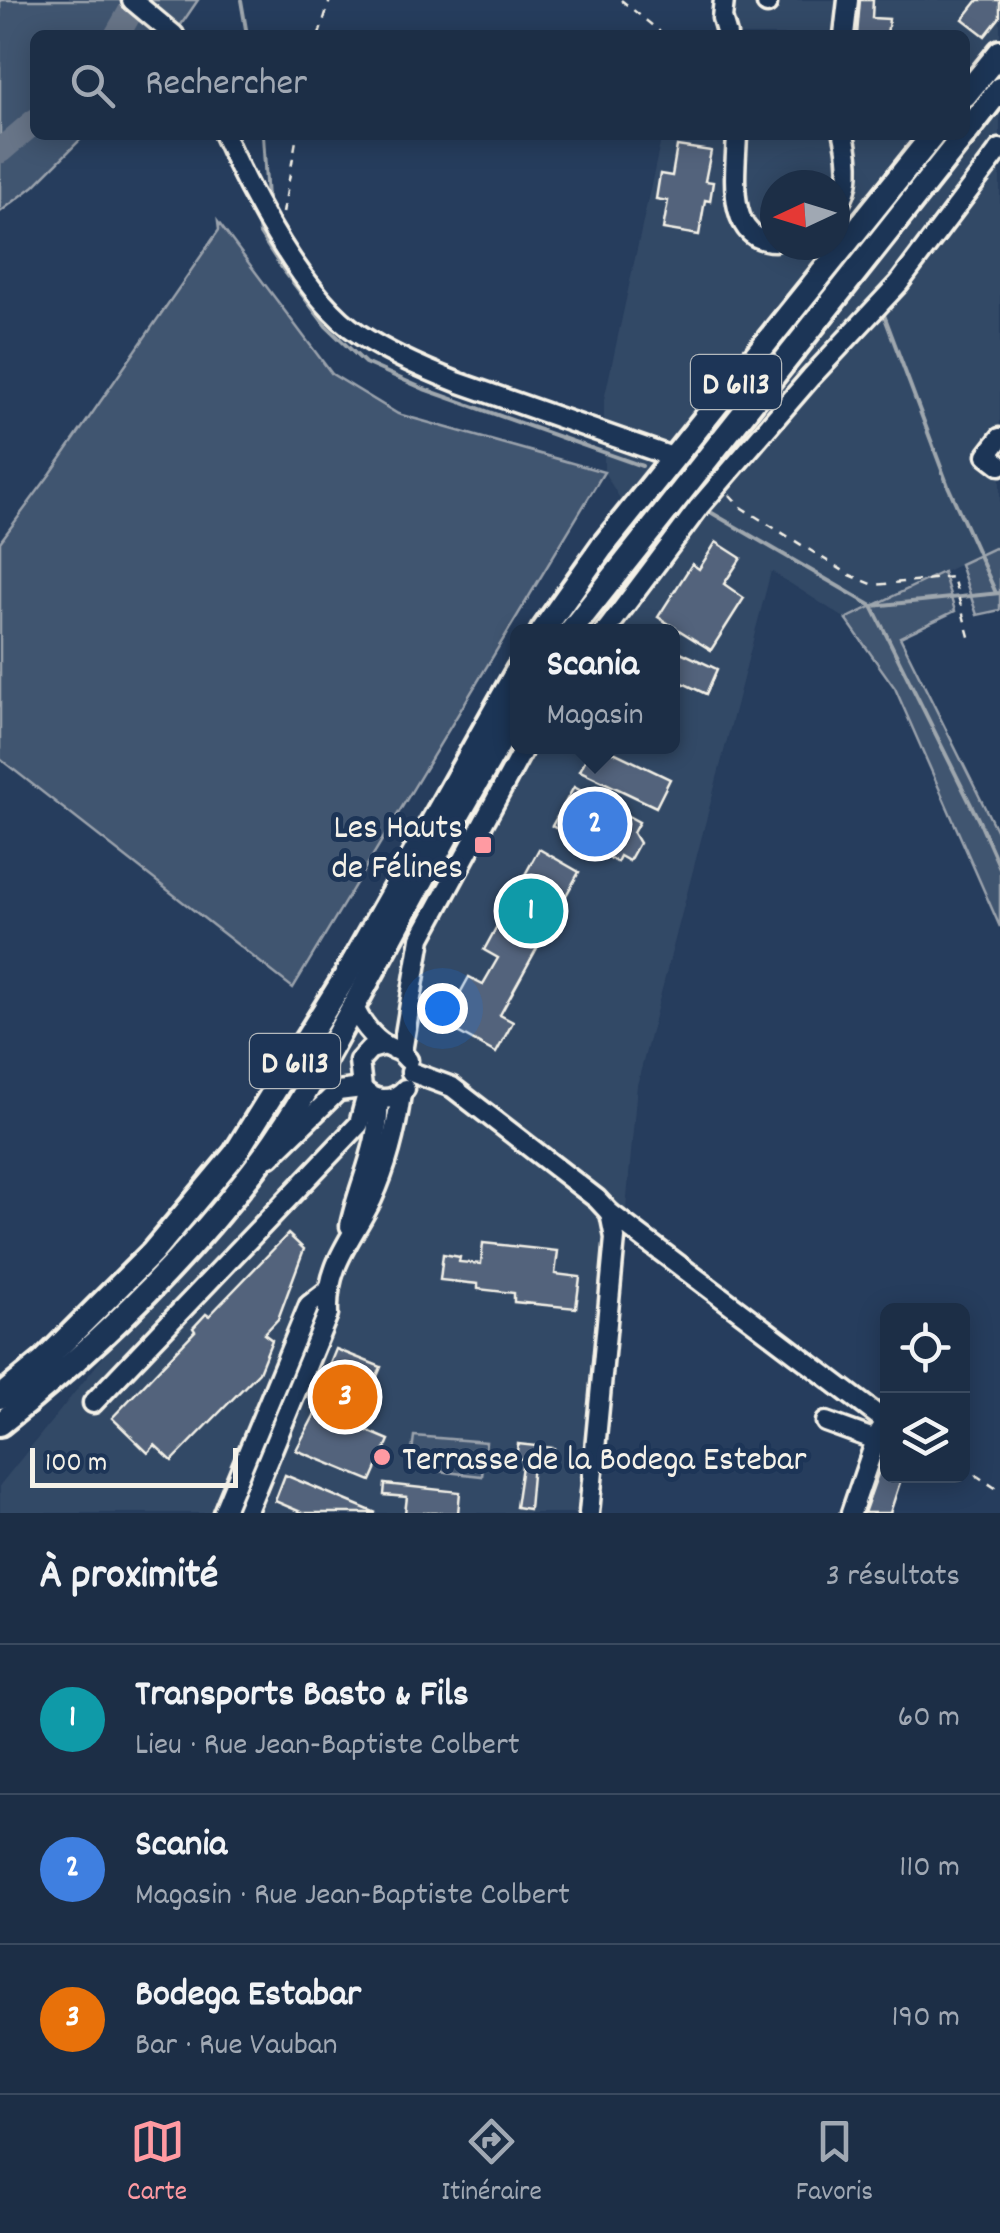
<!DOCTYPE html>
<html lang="fr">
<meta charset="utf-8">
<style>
body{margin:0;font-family:Dekko,sans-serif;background:#25364d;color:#f1f3f6}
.controls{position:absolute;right:30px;bottom:30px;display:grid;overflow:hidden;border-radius:15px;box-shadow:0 5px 25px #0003}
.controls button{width:90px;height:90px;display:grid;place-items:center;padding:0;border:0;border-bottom:2px solid #3a4a5f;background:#1c2e46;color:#f1f3f6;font:50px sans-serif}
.compass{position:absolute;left:760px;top:170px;width:90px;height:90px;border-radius:50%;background:#1c2e46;box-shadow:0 5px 25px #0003;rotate:266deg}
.scale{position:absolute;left:30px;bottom:25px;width:208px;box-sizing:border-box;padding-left:10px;border:5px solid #f4f1e8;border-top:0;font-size:28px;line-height:35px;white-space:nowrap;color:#f4f1e8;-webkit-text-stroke:8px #1d3557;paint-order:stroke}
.you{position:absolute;left:442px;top:1008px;width:35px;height:35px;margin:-25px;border:8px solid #fff;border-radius:50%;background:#1a73e8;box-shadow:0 0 0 15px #1a73e833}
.badge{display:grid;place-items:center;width:65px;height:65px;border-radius:50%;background:#ff9aa2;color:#fff;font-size:32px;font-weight:700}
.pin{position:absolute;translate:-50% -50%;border:5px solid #fff;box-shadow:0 2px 10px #0006}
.popup{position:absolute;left:510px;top:624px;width:170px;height:130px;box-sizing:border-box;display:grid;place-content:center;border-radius:15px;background:#1c2e46;filter:drop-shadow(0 2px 8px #0005);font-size:32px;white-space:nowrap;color:#a0a8b3}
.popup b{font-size:38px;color:#f1f3f6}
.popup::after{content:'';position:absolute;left:50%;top:100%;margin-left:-20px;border:20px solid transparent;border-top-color:#1c2e46}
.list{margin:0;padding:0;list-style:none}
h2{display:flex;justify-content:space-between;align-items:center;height:130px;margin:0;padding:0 40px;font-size:42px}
h2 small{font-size:32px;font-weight:400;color:#a0a8b3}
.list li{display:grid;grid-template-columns:65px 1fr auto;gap:30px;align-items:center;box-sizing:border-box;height:150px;padding:0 40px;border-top:2px solid #3a4a5f}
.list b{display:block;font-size:38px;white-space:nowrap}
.list p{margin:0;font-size:32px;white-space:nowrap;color:#a0a8b3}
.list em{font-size:32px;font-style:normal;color:#a0a8b3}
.icon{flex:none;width:55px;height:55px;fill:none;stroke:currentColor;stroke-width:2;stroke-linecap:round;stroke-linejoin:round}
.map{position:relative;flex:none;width:1000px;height:1513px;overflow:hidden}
.search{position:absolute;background:#1c2e46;box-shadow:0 5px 25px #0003;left:30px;right:30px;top:30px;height:110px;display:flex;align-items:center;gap:25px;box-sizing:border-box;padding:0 35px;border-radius:15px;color:#a0a8b3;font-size:38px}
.sheet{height:580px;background:#1c2e46}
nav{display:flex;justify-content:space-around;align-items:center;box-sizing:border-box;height:140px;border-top:2px solid #3a4a5f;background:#1c2e46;font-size:28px;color:#a0a8b3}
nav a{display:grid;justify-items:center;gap:5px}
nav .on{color:#ff9aa2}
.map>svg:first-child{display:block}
.built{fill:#334966;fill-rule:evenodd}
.green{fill:#40546f;stroke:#9aa2ac;stroke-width:2.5}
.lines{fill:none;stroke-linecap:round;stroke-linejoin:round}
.stream{stroke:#9fa7ae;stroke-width:4}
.river{stroke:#677588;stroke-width:25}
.building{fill:#52647b;stroke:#f4f1e8;stroke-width:2.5}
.minor-casing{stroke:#f4f1e8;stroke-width:25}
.major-casing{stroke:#f4f1e8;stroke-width:30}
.path{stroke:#f4f1e8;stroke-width:2.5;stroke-dasharray:8 8;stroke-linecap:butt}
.minor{stroke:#1d3557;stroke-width:18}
.major{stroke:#1d3557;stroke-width:22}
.poi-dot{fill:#ff9aa2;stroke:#1d3557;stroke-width:4}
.labels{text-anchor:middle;stroke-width:10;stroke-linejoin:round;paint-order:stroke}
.shield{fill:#1d3557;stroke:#b4b9bc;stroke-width:2.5}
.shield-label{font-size:32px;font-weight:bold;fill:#f4f1e8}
.poi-label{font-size:35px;fill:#f4f1e8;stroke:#1d3557;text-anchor:end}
</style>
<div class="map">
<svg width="1000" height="1513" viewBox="0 0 1000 1513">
<rect width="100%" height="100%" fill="#263d5d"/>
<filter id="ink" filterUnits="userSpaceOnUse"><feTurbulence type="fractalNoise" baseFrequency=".01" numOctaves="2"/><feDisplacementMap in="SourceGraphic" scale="20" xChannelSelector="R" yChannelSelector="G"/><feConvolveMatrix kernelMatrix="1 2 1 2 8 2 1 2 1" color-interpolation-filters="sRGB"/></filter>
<g filter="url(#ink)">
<path class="built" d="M716,0H1000V549L994,548L846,619L771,571L637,1085L623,1243L577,1513H0V1485L138,1314L517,689L518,746H672V632L553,631L627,510L604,472V400L662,135H965V35H711ZM775,185H835V245H775Z"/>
<g class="green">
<path d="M0,0H198L174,35H35V135H85L34,186L0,212Z"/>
<path d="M218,222L332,374L398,414L604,472L293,988L0,759V542L51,473L219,230Z"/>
<path d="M994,548L1000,549V610L977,615L960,564Z"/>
<path d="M943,572L955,611L900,637L1000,838V927L895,688L846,619Z"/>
<path d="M414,1436L486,1442L482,1476L410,1468Z"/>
</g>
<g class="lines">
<g class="stream">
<path d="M241,0L247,35"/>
<path d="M263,135L267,199"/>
<path d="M258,223L260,234L282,268L326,326L365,363L424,389L642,466"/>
<path d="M884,315L948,486L996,593"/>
<path d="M712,513L872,606L980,823L1000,868"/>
<path d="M872,606L1000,593"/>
</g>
<g class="river">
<path d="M117,35L137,0"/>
<path d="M0,151L35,121"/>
</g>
</g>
<g class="building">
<path d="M860,0H873L872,18L889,19L887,35H857Z"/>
<path d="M978,0H1000V17L985,36L963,19Z"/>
<path d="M677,146L711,151L705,181L713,182L710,201L705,200L699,235L663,229L668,201L656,199L660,174L672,176Z"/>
<path d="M716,542L741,558L724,584L744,598L711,650L658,617L692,564L699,569Z"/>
<path d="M672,648L717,669L706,694L672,678Z"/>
<path d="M592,746H601L670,779L656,807L580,771Z"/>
<path d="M574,787L639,822L633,833L639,843L629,861L620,856L617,862L552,826Z"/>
<path d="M539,849L579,872L500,1015L513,1022L496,1053L443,1024L469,977L483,984L498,958L484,950Z"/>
<path d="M288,1234L304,1249L278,1319L264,1334L272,1340L259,1372L172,1461L155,1445L148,1453L112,1418L195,1331L193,1328L206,1314L209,1316Z"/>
<path d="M483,1243L558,1251L555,1274L580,1277L576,1308L514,1302V1293L478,1289V1284L440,1280L443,1254L460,1257L459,1262L481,1264Z"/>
<path d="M336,1349L381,1367L356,1426L389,1440L371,1481L296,1450L317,1410L312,1408Z"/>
<path d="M518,1444L554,1448L553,1466L533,1463L529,1509L516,1507L523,1459L516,1458Z"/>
<path d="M888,1445V1476H902L890,1513H864Z"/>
<path d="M285,1475L376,1513H303L275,1501Z"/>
<path d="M385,1484L460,1492L458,1513H405L407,1497L384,1495Z"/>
</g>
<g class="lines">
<g class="minor-casing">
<g id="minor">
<path d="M132,0L174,35"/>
<path d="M724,0L722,18L727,35"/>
<path d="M767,4V0"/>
<path d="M844,35L848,0"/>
<path d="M224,135C250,194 305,299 359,334C389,354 424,369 457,382L675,458"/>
<path d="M737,135C736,169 724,241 775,241"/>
<path d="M835,209C853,189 850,160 844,135"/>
<path d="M1000,438L987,455L1000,465"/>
<path d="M605,632L699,507L811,377L899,283L1000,149"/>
<path d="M354,1006C359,1020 373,1039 387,1046C397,1051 400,1050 408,1060"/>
<path d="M385,1045L370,1049L359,1061L362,1088C374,1102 392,1103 405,1089"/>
<path d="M402,1052L421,938L525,746"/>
<path d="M411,1072L452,1087L597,1199L610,1213L615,1238L589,1513"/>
<path d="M270,1157L338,1091L362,1088"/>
<path d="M610,1213L888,1423"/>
<path d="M350,1226C359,1181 381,1146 378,1099"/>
<path d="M93,1403L359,1124L367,1094"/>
<path d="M826,1422L876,1440L880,1431"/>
<path d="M223,1513L309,1305L327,1291"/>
<path d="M246,1513L328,1314C326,1264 352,1240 372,1199C388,1164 396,1131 401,1094"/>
<path d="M851,1513L876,1440"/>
</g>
</g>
<g class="major-casing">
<g id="major">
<path d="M965,95L1000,52"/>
<path d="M965,134L1000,89"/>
<path d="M542,632L602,547L933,135"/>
<path d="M570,632L964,135"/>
<path d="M0,1397L43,1362L152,1253L235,1154L344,979L518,670"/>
<path d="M0,1424C93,1350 179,1267 252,1172C292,1121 323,1061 355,1004C408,906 461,807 518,711"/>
</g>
</g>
<g class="path">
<path d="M621,0L664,35"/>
<path d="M319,35L330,0"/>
<path d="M283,213L297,135"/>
<path d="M730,495L742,508L850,575L874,585L953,577L971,644"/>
<path d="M962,1466L1000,1491"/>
</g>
<use href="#minor" class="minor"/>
<use href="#major" class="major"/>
</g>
</g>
<g class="poi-dot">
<rect x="473" y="835" width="20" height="20" rx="5"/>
<circle cx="382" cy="1457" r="10"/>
</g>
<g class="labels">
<g class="shield">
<rect x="691" y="355" width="90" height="54" rx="8"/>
<rect x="250" y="1034" width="90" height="54" rx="8"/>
</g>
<g class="shield-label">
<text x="736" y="393">D 6113</text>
<text x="295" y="1072">D 6113</text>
</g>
<g class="poi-label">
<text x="463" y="837">Les Hauts<tspan x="463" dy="40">de Félines</tspan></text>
<text x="402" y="1469" text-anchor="start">Terrasse de la Bodega Estebar</text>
</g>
</g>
</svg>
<div class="controls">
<button><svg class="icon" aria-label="locate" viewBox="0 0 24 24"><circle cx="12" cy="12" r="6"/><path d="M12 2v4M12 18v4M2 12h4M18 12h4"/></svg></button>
<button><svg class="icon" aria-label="layers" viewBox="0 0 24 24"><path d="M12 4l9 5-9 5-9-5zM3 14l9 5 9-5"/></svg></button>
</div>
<svg class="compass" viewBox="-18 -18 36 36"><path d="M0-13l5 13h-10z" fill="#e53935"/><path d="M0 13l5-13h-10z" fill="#a0a8b3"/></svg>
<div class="scale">100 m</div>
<div class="you"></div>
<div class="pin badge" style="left:531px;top:911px;background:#0f9aa8">1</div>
<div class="pin badge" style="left:595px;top:824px;background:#3f7fe0">2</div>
<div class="popup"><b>Scania</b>Magasin</div>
<div class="pin badge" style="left:345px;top:1397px;background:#e8710a">3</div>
<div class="search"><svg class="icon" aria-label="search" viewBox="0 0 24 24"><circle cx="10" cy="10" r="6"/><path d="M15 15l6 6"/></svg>Rechercher</div>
</div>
<section class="sheet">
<h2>À proximité<small>3 résultats</small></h2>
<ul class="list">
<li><span class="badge" style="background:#0f9aa8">1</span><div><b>Transports Basto &amp; Fils</b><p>Lieu · Rue Jean-Baptiste Colbert</p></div><em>60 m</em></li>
<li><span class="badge" style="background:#3f7fe0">2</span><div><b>Scania</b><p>Magasin · Rue Jean-Baptiste Colbert</p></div><em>110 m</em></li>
<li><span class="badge" style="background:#e8710a">3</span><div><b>Bodega Estabar</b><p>Bar · Rue Vauban</p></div><em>190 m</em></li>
</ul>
</section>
<nav>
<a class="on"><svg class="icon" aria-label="map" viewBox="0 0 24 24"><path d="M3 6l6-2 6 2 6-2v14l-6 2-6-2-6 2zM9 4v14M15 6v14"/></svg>Carte</a>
<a><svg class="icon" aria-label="directions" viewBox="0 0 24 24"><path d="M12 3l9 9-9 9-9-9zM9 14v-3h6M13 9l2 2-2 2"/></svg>Itinéraire</a>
<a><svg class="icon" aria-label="saved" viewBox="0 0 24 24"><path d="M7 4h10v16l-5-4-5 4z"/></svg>Favoris</a>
</nav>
